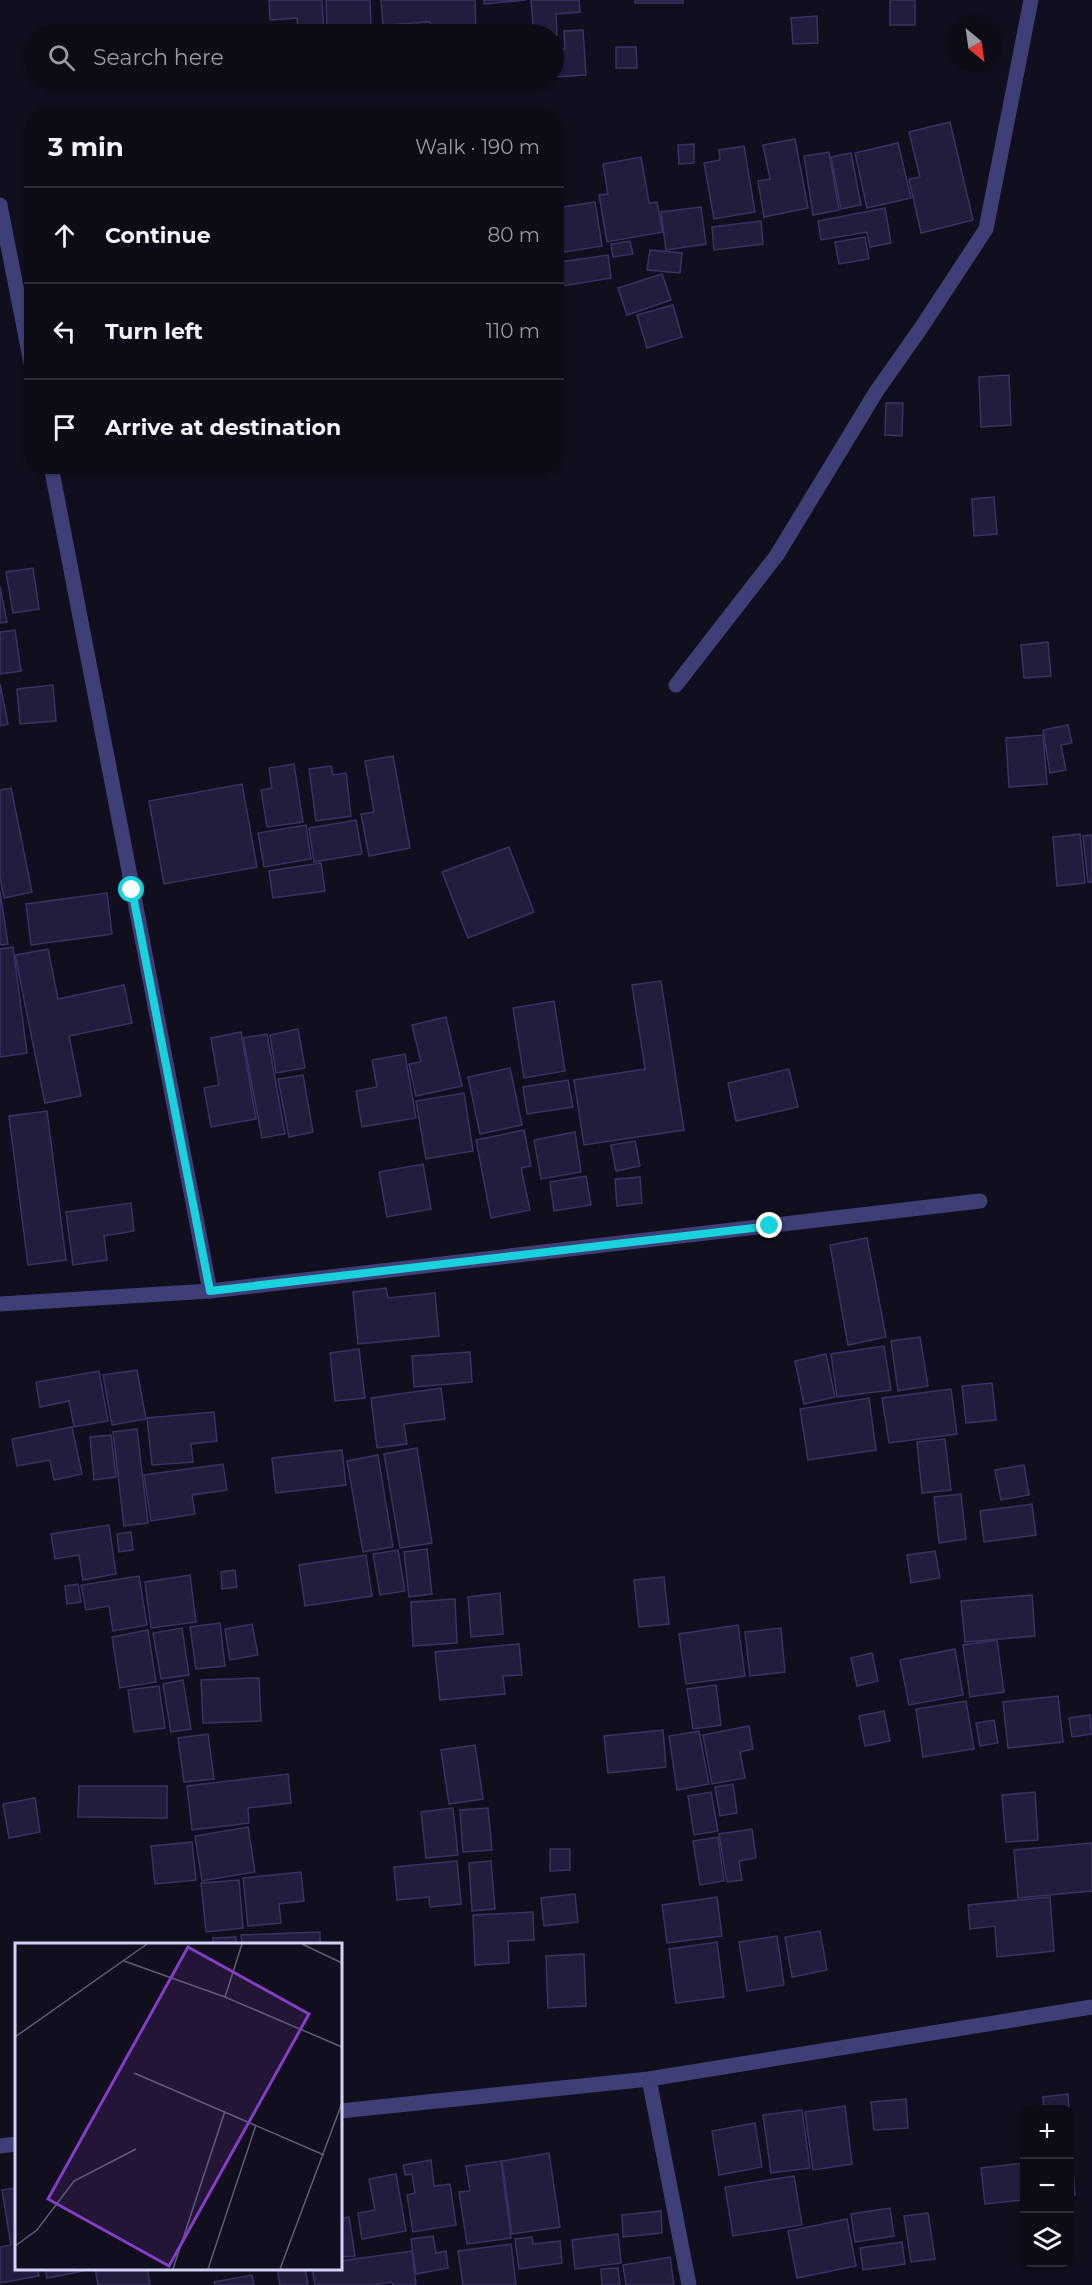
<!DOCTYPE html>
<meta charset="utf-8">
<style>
body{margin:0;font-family:Montserrat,sans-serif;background:#1b1923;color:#f1f3f6}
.controls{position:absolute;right:18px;bottom:18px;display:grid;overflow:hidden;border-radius:12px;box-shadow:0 2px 4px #0004}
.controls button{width:54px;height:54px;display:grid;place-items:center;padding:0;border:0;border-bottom:2px solid #2d2b35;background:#0d0b16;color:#f1f3f6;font:30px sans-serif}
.compass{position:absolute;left:948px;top:18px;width:54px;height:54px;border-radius:50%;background:#0d0b16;box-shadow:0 2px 4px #0004;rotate:151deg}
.stop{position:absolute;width:18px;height:18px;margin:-14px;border:4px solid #1ad2dd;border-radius:50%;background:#fff}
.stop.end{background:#1ad2dd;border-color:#fff;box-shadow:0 2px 6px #0008}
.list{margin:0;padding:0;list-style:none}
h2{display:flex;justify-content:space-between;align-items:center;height:78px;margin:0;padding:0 24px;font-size:26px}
h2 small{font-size:20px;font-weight:400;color:#9a9ba1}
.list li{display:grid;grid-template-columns:39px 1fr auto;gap:18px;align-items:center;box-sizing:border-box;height:96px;padding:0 24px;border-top:2px solid #2d2b35}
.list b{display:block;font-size:22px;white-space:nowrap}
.list em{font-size:20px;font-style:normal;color:#9a9ba1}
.icon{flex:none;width:33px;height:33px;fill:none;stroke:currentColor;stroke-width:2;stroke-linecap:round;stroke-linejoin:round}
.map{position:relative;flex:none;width:1092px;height:2285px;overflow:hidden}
.search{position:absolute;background:#0d0b16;box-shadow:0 2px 4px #0004;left:24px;top:24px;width:540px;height:66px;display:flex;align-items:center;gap:15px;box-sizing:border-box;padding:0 21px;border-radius:33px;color:#9a9ba1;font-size:22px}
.panel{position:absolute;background:#0d0b16;box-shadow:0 2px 4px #0004;left:24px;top:108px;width:540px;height:366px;border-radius:24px}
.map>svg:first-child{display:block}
.building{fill:#221d3d;stroke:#3a3266;stroke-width:1.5}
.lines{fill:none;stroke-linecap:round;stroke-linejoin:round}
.minor{stroke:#3f3f78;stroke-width:15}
.route{stroke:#1ad2dd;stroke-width:8}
.inset-road{fill:none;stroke:#5f5d76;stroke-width:1.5}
.view{fill:#843dc5;fill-opacity:0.15;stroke:#843dc5;stroke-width:3}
.inset-edge{fill:none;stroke:#d5d2fa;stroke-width:3}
</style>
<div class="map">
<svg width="1092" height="2285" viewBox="0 0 1092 2285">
<rect width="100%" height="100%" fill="#110f1e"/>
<g class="building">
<path d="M269,0H322L324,34H298L297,18L270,20Z"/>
<path d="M326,0H370L371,25L327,27Z"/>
<path d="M381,0H475L476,34H431L430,22L383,25Z"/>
<path d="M484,0H526L484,4Z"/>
<path d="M531,0H579L580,12L556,14L557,35L534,34Z"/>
<rect x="635" y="0" width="48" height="3"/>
<rect x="890" y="0" width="25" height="25"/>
<path d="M817,16L818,43L793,44L791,18Z"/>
<path d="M419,25L420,34H381L380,29Z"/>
<path d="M369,30V34H336V32Z"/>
<path d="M583,30L586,75L554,77V50L565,49L564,31Z"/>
<path d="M616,47H636L637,68H616Z"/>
<path d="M340,80H373V86L340,89Z"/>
<path d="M433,80H479V84L433,86Z"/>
<path d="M950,122L973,220L921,233L909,179L920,177L909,132Z"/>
<path d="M795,139L808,208L764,217L758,181L770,179L763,145Z"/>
<path d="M898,143L911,198L867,208L855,153Z"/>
<path d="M694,144V163L679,164L678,145Z"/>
<path d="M744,146L755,212L714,219L704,163L720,160L719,150Z"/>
<path d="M829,152L839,210L813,215L804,156Z"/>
<path d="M851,153L861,205L841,209L831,157Z"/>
<path d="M641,157L649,203L657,202L663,232L607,242L599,195L608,194L603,164Z"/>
<path d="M595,202L602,246L559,253L556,208Z"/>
<path d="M701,207L706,244L666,250L661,212Z"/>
<path d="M885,208L891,243L870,247L867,232L821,240L818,221Z"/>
<path d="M761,221L763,244L714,250L712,227Z"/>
<path d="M865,237L869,259L839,264L835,242Z"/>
<path d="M630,241L633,254L613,257L611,244Z"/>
<path d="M650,250L682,253L680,273L647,270Z"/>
<path d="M608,255L611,278L563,286L560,262Z"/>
<path d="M662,274L671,300L627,315L618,288Z"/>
<path d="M673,305L682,337L647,348L637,315Z"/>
<path d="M1009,375L1011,425L981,427L979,377Z"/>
<path d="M886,403H903L902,436L885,435Z"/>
<path d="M994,497L997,534L974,536L972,499Z"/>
<path d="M33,568L39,609L13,613L6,572Z"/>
<path d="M0,587L7,622L0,623Z"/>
<path d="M15,630L21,671L0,674V632Z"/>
<path d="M1048,642L1051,676L1024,678L1021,645Z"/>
<path d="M0,684L8,724L0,726Z"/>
<path d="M53,685L56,721L20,724L17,689Z"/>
<path d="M1068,725L1072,743L1061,745L1066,770L1050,773L1043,730Z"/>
<path d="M1043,735L1047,784L1009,787L1006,738Z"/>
<path d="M393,756L410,848L369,856L361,814L374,812L365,761Z"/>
<path d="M294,764L303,822L267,827L261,790L272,788L269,768Z"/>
<path d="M331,766L333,775L346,773L351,816L316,821L309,769Z"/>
<path d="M242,784L257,867L164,884L149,801Z"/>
<path d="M11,788L32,892L4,898L0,877V790Z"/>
<path d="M356,820L362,854L314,862L309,828Z"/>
<path d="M306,825L311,859L264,867L258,833Z"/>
<path d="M1080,834L1085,883L1057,886L1053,837Z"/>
<path d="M1092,835V882H1088L1083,836Z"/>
<path d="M509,847L534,912L468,938L442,872Z"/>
<path d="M321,863L325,891L273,898L269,871Z"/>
<path d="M0,891L8,944L0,945Z"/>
<path d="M107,893L112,934L31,945L26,904Z"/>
<path d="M13,947L27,1053L0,1057V949Z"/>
<path d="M48,949L58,999L124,985L132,1023L69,1036L81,1096L45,1103L15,955Z"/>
<path d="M661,981L684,1130L584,1145L574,1080L645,1069L632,985Z"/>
<path d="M554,1001L565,1071L524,1078L513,1008Z"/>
<path d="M446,1017L462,1086L416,1096L409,1064L421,1062L412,1025Z"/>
<path d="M298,1029L305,1068L276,1073L270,1035Z"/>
<path d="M241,1032L256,1119L211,1127L204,1088L219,1085L211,1038Z"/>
<path d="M267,1034L285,1134L262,1138L243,1038Z"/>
<path d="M405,1054L416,1118L362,1127L356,1091L377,1087L372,1060Z"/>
<path d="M510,1068L522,1125L480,1134L468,1077Z"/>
<path d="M789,1069L798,1107L736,1121L728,1083Z"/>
<path d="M303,1075L313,1132L289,1137L278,1079Z"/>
<path d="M568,1080L573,1107L527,1114L523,1087Z"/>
<path d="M464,1093L473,1151L426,1159L416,1101Z"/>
<path d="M47,1111L66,1260L28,1265L9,1116Z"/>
<path d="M524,1130L531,1166L521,1168L530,1210L491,1218L476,1140Z"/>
<path d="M575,1132L581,1172L541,1179L534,1140Z"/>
<path d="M635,1141L640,1166L616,1171L611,1145Z"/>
<path d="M423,1164L431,1209L387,1217L379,1172Z"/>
<path d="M586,1176L591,1205L554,1211L550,1182Z"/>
<path d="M640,1177L642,1203L617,1206L615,1179Z"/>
<path d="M131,1203L134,1231L104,1236L107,1260L73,1265L66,1212Z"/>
<path d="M867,1238L886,1337L848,1345L830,1245Z"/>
<path d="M386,1288L388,1298L435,1293L439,1336L358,1344L353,1292Z"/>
<path d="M920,1337L928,1386L898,1391L891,1341Z"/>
<path d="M884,1346L891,1390L837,1397L831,1354Z"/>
<path d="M359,1349L365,1398L335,1401L330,1353Z"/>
<path d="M470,1352L472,1382L414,1387L412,1356Z"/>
<path d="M826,1354L835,1397L804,1404L795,1361Z"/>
<path d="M137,1370L146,1419L112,1425L103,1375Z"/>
<path d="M99,1371L108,1421L74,1427L69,1401L40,1407L36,1382Z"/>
<path d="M992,1383L996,1420L966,1423L962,1386Z"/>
<path d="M441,1388L445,1419L404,1424L407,1444L377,1448L371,1398Z"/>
<path d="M951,1389L957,1434L889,1443L882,1398Z"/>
<path d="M869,1398L876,1450L808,1460L800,1409Z"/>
<path d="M214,1412L217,1441L191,1444L193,1462L152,1465L147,1418Z"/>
<path d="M72,1427L82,1474L54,1480L50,1460L17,1466L12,1439Z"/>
<path d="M137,1429L148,1523L124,1526L113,1432Z"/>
<path d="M111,1435L116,1477L94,1480L90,1437Z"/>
<path d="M945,1439L951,1490L922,1493L917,1442Z"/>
<path d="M417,1448L432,1543L400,1548L384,1454Z"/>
<path d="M342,1450L346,1485L276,1493L272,1458Z"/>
<path d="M378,1455L393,1547L363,1552L347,1461Z"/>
<path d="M223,1464L227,1490L192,1495L195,1514L151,1521L144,1475Z"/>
<path d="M1024,1465L1029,1495L1001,1500L995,1470Z"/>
<path d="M961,1494L966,1539L939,1543L934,1497Z"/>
<path d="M1032,1504L1036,1535L984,1542L980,1511Z"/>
<path d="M109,1525L116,1574L83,1580L79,1555L55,1559L51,1534Z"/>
<path d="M131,1532L133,1550L119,1552L117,1534Z"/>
<path d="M427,1549L432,1594L409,1597L404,1552Z"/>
<path d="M398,1550L405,1591L380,1595L373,1554Z"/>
<path d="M935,1551L940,1578L911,1583L907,1555Z"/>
<path d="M366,1555L372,1596L305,1606L299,1565Z"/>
<path d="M235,1570L237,1587L222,1589L221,1572Z"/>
<path d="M190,1575L196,1622L151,1628L145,1582Z"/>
<path d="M139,1576L147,1625L113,1631L109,1606L86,1610L81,1585Z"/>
<path d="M664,1577L669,1624L639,1627L634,1580Z"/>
<path d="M78,1584L81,1602L67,1604L65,1586Z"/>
<path d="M500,1593L503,1634L471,1637L468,1597Z"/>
<path d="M1032,1595L1035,1636L965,1642L961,1601Z"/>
<path d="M455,1599L457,1643L413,1646L411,1602Z"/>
<path d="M220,1623L225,1666L196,1669L190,1627Z"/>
<path d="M252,1624L258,1655L230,1660L225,1629Z"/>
<path d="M738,1625L745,1676L686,1684L679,1634Z"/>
<path d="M182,1628L189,1675L161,1679L153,1633Z"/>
<path d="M781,1628L785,1672L750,1676L745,1632Z"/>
<path d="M148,1630L156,1682L120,1688L112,1637Z"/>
<path d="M997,1640L1004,1692L970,1697L963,1645Z"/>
<path d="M519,1644L522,1675L503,1676L505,1694L440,1700L435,1652Z"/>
<path d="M955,1649L963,1695L909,1705L900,1660Z"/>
<path d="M872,1653L878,1681L857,1686L851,1658Z"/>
<path d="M259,1678L261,1721L203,1723L201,1680Z"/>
<path d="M183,1680L191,1729L171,1732L163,1684Z"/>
<path d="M716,1685L721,1725L693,1729L687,1689Z"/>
<path d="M159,1686L165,1728L134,1732L128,1690Z"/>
<path d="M1058,1696L1063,1742L1008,1748L1003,1702Z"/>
<path d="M966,1701L974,1749L923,1757L916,1709Z"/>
<path d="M884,1711L890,1741L865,1746L859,1716Z"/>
<path d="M1090,1715L1092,1734L1072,1737L1069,1718Z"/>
<path d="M994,1720L998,1743L980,1746L976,1723Z"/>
<path d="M749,1726L753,1749L740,1752L745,1778L712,1784L703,1735Z"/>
<path d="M663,1730L666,1767L608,1773L604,1736Z"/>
<path d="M699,1731L709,1784L677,1790L669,1736Z"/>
<path d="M208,1734L214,1779L184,1782L178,1738Z"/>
<path d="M475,1745L483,1799L449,1804L441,1750Z"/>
<path d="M288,1774L291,1803L248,1808L249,1823L192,1830L187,1786Z"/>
<path d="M733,1784L737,1813L720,1816L715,1787Z"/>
<path d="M79,1786H167V1818L78,1817Z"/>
<path d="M711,1792L718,1831L694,1835L688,1796Z"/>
<path d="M1035,1792L1038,1840L1006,1842L1002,1795Z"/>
<path d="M35,1798L40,1832L9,1838L3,1804Z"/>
<path d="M453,1808L458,1855L426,1858L421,1812Z"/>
<path d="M488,1808L492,1850L463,1852L460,1810Z"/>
<path d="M248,1827L255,1872L202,1881L195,1836Z"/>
<path d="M752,1829L756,1858L739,1861L742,1880L727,1882L719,1834Z"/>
<path d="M718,1837L724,1881L700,1885L693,1841Z"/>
<path d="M192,1842L196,1880L155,1884L151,1846Z"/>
<path d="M1092,1843V1891L1018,1898L1014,1850Z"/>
<path d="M550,1849H570V1870L550,1871Z"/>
<path d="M457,1861L461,1904L430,1907L429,1897L397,1900L394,1867Z"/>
<path d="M491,1861L495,1909L472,1911L469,1863Z"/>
<path d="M301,1872L304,1901L279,1904L281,1923L248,1926L243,1878Z"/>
<path d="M239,1880L243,1928L206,1932L201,1883Z"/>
<path d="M575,1894L578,1922L544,1926L541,1898Z"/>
<path d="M717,1897L722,1936L667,1943L662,1905Z"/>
<path d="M1050,1897L1054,1951L997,1957L995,1926L970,1929L968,1905Z"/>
<path d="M533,1912L534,1940L508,1941L509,1963L475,1965L473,1915Z"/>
<path d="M820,1931L827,1970L792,1977L785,1937Z"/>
<path d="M320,1932V1944H242L241,1935Z"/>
<path d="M777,1936L784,1985L747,1991L739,1942Z"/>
<path d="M236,1937V1944H213V1938Z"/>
<path d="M717,1942L724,1997L676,2003L669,1949Z"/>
<path d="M584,1954L586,2006L548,2008L546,1956Z"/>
<path d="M1068,2094L1069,2110H1044L1043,2097Z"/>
<path d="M906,2099L908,2128L874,2130L871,2102Z"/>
<path d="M845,2106L852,2164L813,2170L805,2112Z"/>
<path d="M802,2110L810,2168L771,2173L763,2115Z"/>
<path d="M755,2123L762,2167L719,2175L712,2131Z"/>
<path d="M549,2153L560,2227L512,2234L502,2161Z"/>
<path d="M1070,2159H1072L1075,2195L1070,2196Z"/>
<path d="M431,2160L434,2186L450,2184L456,2225L413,2232L407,2195L415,2193L412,2174L405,2175L403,2165Z"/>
<path d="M501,2161L511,2238L467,2244L459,2192L470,2191L466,2166Z"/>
<path d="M1024,2163V2200L985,2204L981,2168Z"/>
<path d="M396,2174L406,2231L362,2239L358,2213L375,2210L369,2179Z"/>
<path d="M794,2176L802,2225L733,2236L725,2187Z"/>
<path d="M16,2188V2268H37L39,2276L0,2283V2247L11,2245L2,2190Z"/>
<path d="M890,2208L894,2236L855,2242L851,2214Z"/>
<path d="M661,2211L662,2233L623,2237L622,2215Z"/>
<path d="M928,2213L935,2259L911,2262L904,2216Z"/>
<path d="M349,2217L355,2256L340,2257V2219Z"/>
<path d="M847,2219L856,2266L797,2278L788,2231Z"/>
<path d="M618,2234L621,2263L575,2269L572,2240Z"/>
<path d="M433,2236L436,2253L446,2251L448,2268L416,2274L411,2239Z"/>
<path d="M532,2237L533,2244L560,2241L562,2263L519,2269L515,2239Z"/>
<path d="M902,2242L905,2264L863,2270L860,2248Z"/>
<path d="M511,2244L516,2285H463L458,2251Z"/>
<path d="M412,2251L416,2285H393L392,2282L372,2285H315L312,2268H340V2261Z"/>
<path d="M670,2257L674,2285H626L623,2265Z"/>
<path d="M45,2268H89V2270L47,2278Z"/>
<path d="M95,2268H147L150,2285H98Z"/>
<path d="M277,2268H305L308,2285H280Z"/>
<path d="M618,2268L620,2285H602L601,2269Z"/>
<path d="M252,2275L254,2285H215L214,2282Z"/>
</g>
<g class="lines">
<g class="minor">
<path d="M0,205L32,368"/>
<path d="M51,466L210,1291"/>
<path d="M676,685L777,555L876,392L921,328L986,229L1031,0"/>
<path d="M0,1304L210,1291L980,1201"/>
<path d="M649,2079L689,2285"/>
<path d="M340,2111L649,2079L1092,2007"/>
<path d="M0,2146L16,2144"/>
</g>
</g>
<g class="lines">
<path class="route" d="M132,890L210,1291L770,1226"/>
</g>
<g transform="translate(15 1943)">
<rect width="327" height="327" fill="#110f1e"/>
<path class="inset-road" d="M287,1L327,20M109,18L210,54L327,104M210,54L227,1M0,94L132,1M119,130L309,212M0,303L22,287L59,238L121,206M158,326L210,168M193,326L241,182M265,326L327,160"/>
<path class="view" d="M173,4L294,71L154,323L33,256Z"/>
<rect width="327" height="327" class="inset-edge"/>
</g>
</svg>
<div class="controls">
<button>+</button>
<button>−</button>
<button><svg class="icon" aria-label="layers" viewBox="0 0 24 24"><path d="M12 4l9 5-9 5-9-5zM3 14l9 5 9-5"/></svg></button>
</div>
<svg class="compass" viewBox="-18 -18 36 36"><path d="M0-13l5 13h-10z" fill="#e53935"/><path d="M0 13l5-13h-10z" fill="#9a9ba1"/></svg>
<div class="stop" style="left:132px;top:890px"></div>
<div class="stop end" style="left:770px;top:1226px"></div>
<div class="search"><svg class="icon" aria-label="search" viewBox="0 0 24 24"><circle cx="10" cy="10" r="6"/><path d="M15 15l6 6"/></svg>Search here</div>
<section class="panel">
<h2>3 min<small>Walk · 190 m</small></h2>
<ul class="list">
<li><svg class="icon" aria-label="ahead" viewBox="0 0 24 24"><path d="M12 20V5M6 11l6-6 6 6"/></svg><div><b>Continue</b></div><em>80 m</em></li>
<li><svg class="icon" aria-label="left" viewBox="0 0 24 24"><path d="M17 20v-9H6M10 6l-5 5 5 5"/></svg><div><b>Turn left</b></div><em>110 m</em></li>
<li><svg class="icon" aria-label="arrive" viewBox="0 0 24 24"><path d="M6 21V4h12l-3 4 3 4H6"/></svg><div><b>Arrive at destination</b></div></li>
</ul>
</section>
</div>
